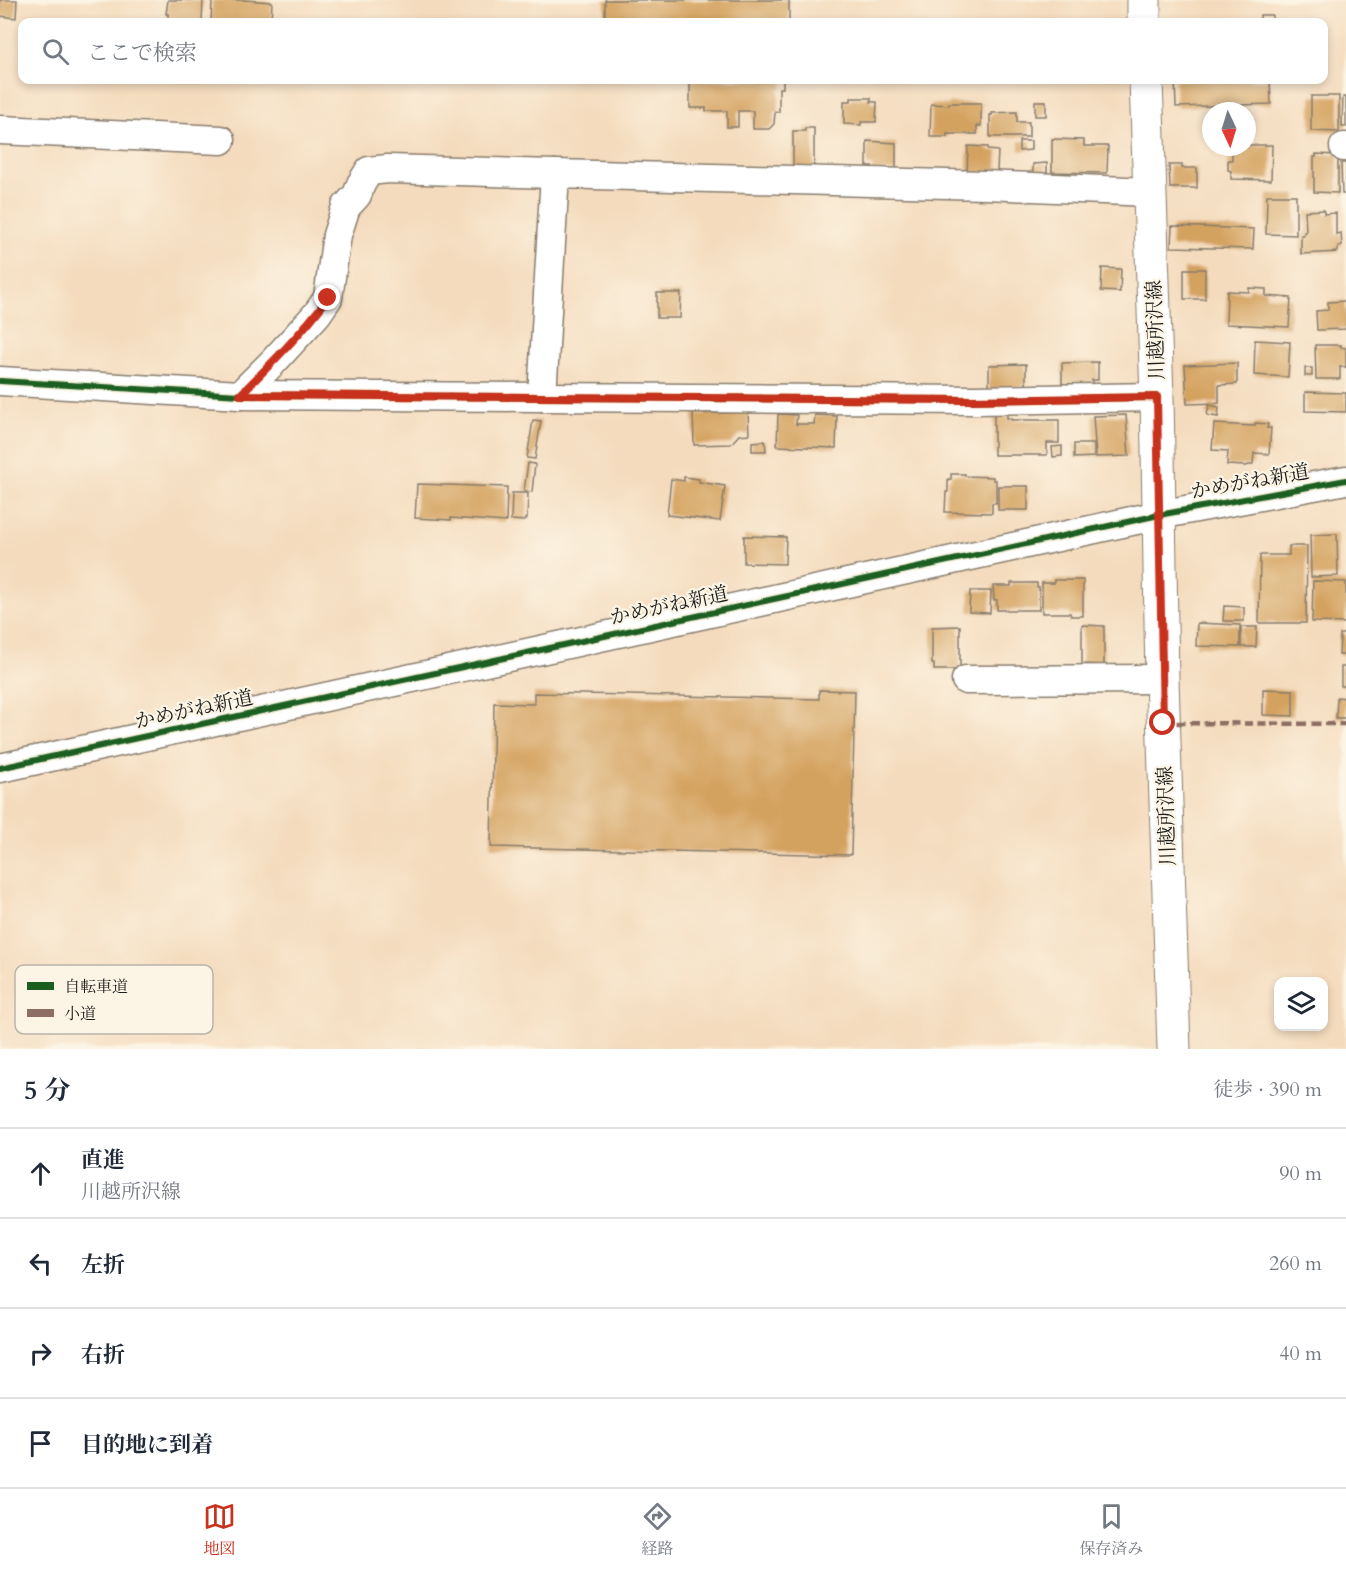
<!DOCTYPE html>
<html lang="ja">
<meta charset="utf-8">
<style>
body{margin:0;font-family:Cardo,"Noto Serif JP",serif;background:#f2f2f3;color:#1f2937}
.controls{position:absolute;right:18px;bottom:18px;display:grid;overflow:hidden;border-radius:12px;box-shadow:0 3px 9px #0003}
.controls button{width:54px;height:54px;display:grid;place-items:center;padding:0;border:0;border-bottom:2px solid #e0e1e3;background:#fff;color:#1f2937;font:30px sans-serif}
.compass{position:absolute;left:1202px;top:102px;width:54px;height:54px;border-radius:50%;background:#fff;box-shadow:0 3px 9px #0003;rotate:176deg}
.stop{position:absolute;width:18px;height:18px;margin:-14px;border:4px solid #c8321e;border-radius:50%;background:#fff}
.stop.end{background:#c8321e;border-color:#fff;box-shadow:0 2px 6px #0008}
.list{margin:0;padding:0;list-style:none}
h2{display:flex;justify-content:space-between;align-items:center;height:78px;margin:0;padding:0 24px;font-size:26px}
h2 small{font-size:20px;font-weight:400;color:#747a83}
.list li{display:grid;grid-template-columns:39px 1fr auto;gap:18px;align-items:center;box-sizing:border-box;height:90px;padding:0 24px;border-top:2px solid #e0e1e3}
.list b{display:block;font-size:22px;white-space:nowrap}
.list p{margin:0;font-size:20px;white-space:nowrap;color:#747a83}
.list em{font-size:20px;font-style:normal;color:#747a83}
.icon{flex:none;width:33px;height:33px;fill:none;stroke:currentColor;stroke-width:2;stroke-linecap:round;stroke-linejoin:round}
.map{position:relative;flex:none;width:1346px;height:1049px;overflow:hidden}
.search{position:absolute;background:#fff;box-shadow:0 3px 9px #0003;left:18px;right:18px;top:18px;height:66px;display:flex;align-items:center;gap:15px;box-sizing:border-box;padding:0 21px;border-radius:12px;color:#747a83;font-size:22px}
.sheet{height:438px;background:#fff}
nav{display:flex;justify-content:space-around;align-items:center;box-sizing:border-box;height:84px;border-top:2px solid #e0e1e3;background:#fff;font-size:16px;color:#747a83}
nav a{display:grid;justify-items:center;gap:3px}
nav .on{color:#c8321e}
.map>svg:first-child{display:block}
.building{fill:#d4a25f}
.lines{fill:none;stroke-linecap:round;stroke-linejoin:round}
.minor-casing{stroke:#887c6c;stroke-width:31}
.major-casing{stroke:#887c6c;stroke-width:35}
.minor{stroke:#fff;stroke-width:28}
.major{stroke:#fff;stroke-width:33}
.quiet{stroke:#8d6e63;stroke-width:4.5;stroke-dasharray:9 4.5;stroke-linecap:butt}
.cycleway-casing{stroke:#fcf5e5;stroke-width:10}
.cycleway{stroke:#1b5e20;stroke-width:6}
.route{stroke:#c8321e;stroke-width:8}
.labels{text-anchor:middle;stroke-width:4.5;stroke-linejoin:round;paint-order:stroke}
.street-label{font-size:20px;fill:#1c1c1c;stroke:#fcf5e5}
.key{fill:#fcf5e5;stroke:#b9b4a9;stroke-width:1.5}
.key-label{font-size:16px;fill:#1c1c1c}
</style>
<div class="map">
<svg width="1346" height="1049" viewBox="0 0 1346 1049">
<rect width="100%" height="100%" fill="#fcf5e5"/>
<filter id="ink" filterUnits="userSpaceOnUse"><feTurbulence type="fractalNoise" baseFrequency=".0167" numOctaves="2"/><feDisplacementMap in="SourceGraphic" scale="12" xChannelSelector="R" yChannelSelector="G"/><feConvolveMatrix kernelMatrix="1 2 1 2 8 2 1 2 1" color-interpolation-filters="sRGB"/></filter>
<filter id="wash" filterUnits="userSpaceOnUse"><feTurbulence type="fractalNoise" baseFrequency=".008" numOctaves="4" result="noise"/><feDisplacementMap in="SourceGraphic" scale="24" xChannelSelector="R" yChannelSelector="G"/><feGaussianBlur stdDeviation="1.35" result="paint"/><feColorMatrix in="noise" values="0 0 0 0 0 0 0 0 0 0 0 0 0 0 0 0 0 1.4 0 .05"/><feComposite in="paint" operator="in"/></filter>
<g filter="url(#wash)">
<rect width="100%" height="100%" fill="#f4dbbd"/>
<g id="blocks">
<g class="building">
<path d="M0,0H17L16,18L0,16Z"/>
<path d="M168,0H203L202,22H168V14H166Z"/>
<path d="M212,0H244L272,2L271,22H211Z"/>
<rect x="605" y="0" width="184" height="22"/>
<rect x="1260" y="15" width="12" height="7"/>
<path d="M690,80H783V88H779V112H775L774,124L769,129H753V111H738V127H727V111H706V108H690Z"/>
<path d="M1175,80H1270L1271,104L1176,107Z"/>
<path d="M1311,96H1339V132L1311,131Z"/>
<path d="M1343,97H1346V127H1342Z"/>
<path d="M851,98H871V102H877L876,122H861V125L844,124V101H851Z"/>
<rect x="1035" y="101" width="11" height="15"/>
<path d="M949,103H981V126H977V134H947V137H930L931,104L949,105Z"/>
<path d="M1017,112V122H1029V137H990V115H992V113Z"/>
<path d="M805,128H814V169H793V131H805Z"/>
<path d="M1052,139L1084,140V146H1108L1107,173L1052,172Z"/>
<path d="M867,141L896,143V171H872V166H867Z"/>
<path d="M1019,141H1031V150L1019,151Z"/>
<path d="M1247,145H1272L1271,180L1231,179V171L1228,170V160H1232V147H1247Z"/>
<path d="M968,146L988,147V150L998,151L997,171L967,174Z"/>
<path d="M1316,154L1338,155V193L1314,192V157H1316Z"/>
<path d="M1047,163V179H1033V164Z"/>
<path d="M1341,163H1346V194H1342Z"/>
<path d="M1169,165H1182V168H1197V188H1170Z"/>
<path d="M1267,195H1296V235L1266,234Z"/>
<path d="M1324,210V214L1336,213V234L1341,233L1342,246H1338V252L1301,254V235H1304V232H1306L1305,211Z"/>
<path d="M1172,226L1254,229L1253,249L1171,247Z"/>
<path d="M1102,268L1121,269L1120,292L1101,291Z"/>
<rect x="1184" y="269" width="21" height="30"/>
<path d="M1249,288L1266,289V296L1291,298L1289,327L1226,324L1227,291L1249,292Z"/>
<path d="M657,293H681L680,318H657Z"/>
<path d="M1346,301V329L1317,330L1316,311L1328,310V302Z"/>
<path d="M1255,340L1290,342L1288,377L1254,375Z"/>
<path d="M1315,345H1341V347L1346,348V367H1340V379H1316Z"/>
<path d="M1098,362V380H1092V387L1062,392V363Z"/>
<path d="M1237,363V384L1219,385V403L1187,404L1185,365Z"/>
<path d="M1026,364V385L989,391V365Z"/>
<rect x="1305" y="368" width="7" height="8"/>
<path d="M1305,392L1346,393V412L1305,411Z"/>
<path d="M1209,405L1219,407L1218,417L1207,415Z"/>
<path d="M748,412L749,434L739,435L731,444L694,445L693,414Z"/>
<path d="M778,414L797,415L796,424H814L815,415L837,416L836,448L777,446Z"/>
<path d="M994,414H1007V418H1011V420H1059V443H1047V455H994Z"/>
<path d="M1126,415L1129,456L1096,457L1093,416Z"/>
<path d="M533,420L541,421L535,459L527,458Z"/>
<path d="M1255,423L1268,424L1267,428H1271L1269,454L1254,453L1253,464L1246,466L1227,465L1228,451L1212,450L1214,424L1255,426Z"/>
<path d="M765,441L766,451H752V442Z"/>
<path d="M1074,444H1094V457L1074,458Z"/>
<path d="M1062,446V456L1053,457L1052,447Z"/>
<path d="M528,463L535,464L532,492L524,491Z"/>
<path d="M951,474H965V476L993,477V480H996V503H992V513L945,512L946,492H948V479H951Z"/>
<path d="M684,477L699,479V482L725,486L720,521L667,515L671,479L684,481Z"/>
<path d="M417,484L507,487L506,522L451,518V520L415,518Z"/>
<rect x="998" y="486" width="30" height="24"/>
<path d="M512,493H528L527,519H525V521L511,520Z"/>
<path d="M1337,534L1338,576L1311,577L1310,535Z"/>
<path d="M744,536L786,537L785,564L744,563Z"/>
<path d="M1289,546H1307L1306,623H1259L1260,555H1289Z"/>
<path d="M1054,580H1083V616H1071L1070,613H1042V583H1054Z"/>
<path d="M1313,581L1346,582V623L1312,622Z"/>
<path d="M1011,583H1037V587H1039V610H997V600H994L993,586H1011Z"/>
<path d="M970,591H991L990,613L969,612Z"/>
<path d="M1224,606L1244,607V621H1223Z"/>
<path d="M1197,623L1240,625V647L1196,646Z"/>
<path d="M1082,625L1104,626V665L1082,664Z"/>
<path d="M960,626V670H934V664H932V627Z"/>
<path d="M1241,627H1257L1256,647H1241Z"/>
<path d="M1340,634H1346V655H1339Z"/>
<rect x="1341" y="667" width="5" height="19"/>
<path d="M1263,689L1293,690V716L1263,715Z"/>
<path d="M819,690L855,691L851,855L491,847L494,703L534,704V693L819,699Z"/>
<path d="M1337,697L1346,698V718H1336Z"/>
</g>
</g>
</g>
<g filter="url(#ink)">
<use href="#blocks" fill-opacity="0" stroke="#887c6c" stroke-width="1.5"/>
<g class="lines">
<g class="minor-casing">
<g id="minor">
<path d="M0,130L221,140"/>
<path d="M1344,147H1346"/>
<path d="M0,381L240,395L973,400L1157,397"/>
<path d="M240,395L274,361L317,314L328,298L337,235L346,207L357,195L361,184L369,171L388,169L555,174"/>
<path d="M542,397L555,174L985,185L1150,192"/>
<path d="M966,680L1162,679"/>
<path d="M0,768L1159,515L1346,480"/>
</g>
</g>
<g class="major-casing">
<g id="major">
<path d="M1144,0V22"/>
<path d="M1146,80L1157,397L1162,679L1174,1049"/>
</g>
</g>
<use href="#minor" class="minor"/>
<use href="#major" class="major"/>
<path class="quiet" d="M1163,723L1346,724"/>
<g class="cycleway-casing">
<g id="cycleway">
<path d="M0,381L240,395L973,400L1157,397"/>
<path d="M0,768L1159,515L1346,480"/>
</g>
</g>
<use href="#cycleway" class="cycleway"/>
</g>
</g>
<g class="lines" filter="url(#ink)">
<path class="route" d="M328,298C302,333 271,364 240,395L973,400L1157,397L1163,723"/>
</g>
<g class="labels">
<g class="street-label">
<text transform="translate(1155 330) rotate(-92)" y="7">川越所沢線</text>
<text transform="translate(1250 481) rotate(-10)" y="7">かめがね新道</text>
<text transform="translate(669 605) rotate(-12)" y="7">かめがね新道</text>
<text transform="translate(194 709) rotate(-12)" y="7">かめがね新道</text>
<text transform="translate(1166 816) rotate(-92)" y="7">川越所沢線</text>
</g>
</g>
<rect x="15" y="965" width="198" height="69" rx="9" class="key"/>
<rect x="27" y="982" width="27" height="8" fill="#1b5e20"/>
<rect x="27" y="1009" width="27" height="8" fill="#8d6e63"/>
<g class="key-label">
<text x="64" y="992">自転車道</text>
<text x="64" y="1019">小道</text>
</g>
</svg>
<div class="controls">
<button><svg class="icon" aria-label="layers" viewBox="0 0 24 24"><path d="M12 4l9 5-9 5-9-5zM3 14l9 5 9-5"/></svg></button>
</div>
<svg class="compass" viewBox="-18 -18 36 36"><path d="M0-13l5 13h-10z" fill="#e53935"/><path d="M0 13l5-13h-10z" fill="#747a83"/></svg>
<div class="stop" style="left:1163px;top:723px"></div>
<div class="stop end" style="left:328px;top:298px"></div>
<div class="search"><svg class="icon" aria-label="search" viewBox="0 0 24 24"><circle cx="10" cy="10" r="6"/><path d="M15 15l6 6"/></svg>ここで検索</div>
</div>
<section class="sheet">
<h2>5 分<small>徒歩 · 390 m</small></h2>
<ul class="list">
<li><svg class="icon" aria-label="ahead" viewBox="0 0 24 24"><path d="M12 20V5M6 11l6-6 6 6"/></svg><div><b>直進</b><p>川越所沢線</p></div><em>90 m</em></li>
<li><svg class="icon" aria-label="left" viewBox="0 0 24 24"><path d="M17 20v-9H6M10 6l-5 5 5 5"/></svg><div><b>左折</b></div><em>260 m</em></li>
<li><svg class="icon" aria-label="right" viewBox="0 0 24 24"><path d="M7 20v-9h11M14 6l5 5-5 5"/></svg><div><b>右折</b></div><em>40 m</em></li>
<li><svg class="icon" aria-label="arrive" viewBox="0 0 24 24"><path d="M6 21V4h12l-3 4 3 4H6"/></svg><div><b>目的地に到着</b></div></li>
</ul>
</section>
<nav>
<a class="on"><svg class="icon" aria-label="map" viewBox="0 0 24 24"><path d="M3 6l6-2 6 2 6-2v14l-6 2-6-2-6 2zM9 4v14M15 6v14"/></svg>地図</a>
<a><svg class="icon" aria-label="directions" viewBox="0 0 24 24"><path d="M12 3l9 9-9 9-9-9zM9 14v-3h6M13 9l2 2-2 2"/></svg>経路</a>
<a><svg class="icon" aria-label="saved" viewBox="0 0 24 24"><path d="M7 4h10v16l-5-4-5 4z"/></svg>保存済み</a>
</nav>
